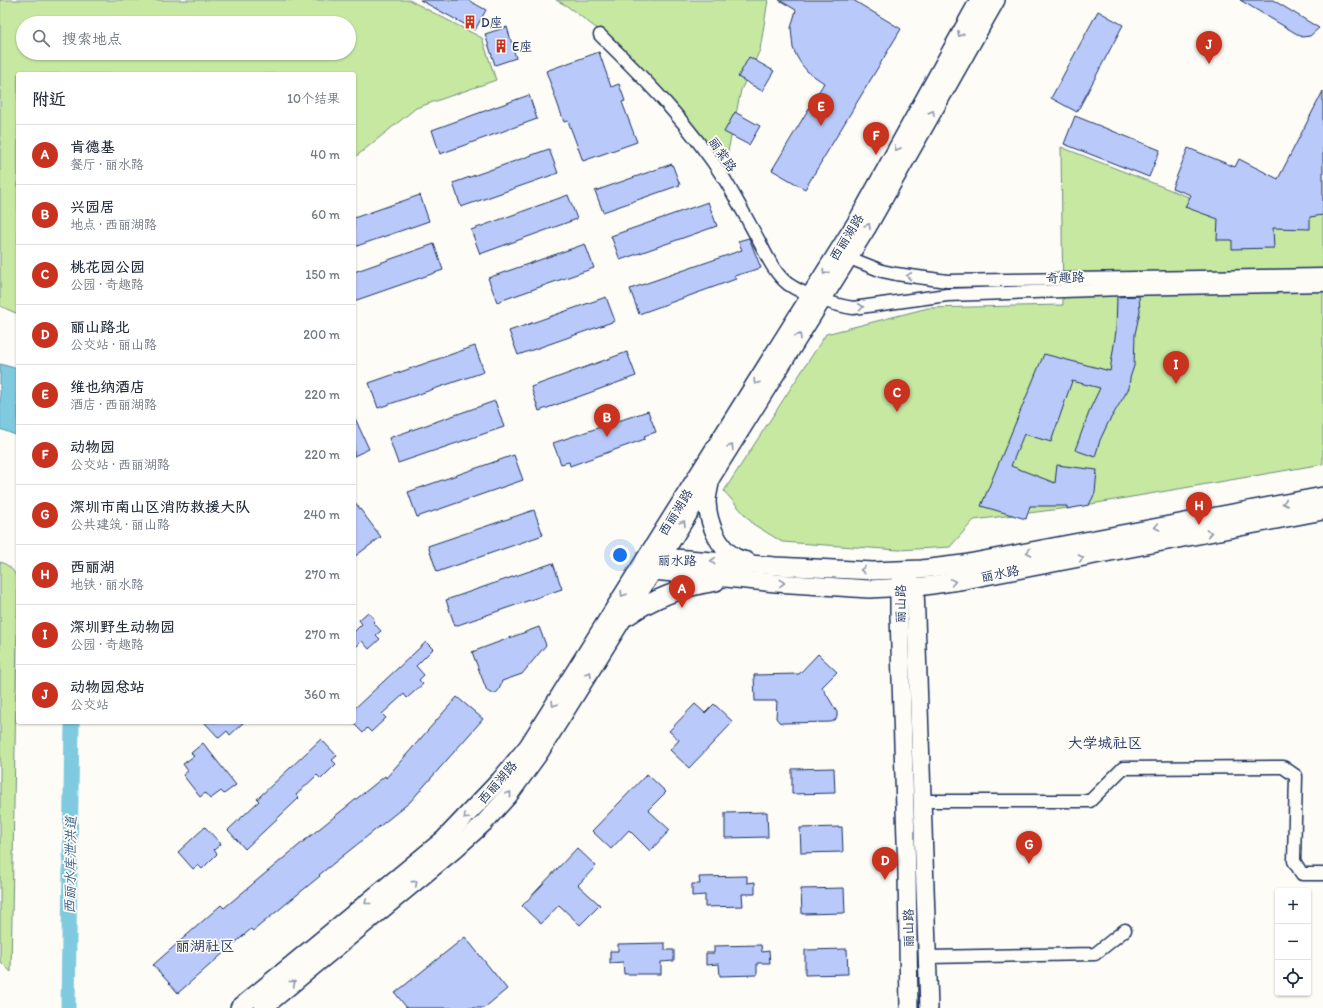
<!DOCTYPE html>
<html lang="zh">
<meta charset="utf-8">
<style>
body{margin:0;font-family:Itim,"LXGW WenKai TC",sans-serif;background:#f6f6f7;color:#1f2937}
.controls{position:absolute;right:12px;bottom:12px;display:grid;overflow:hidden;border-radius:4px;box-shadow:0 1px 3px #0004}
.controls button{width:36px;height:36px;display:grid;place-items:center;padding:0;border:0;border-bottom:1px solid #e0e1e3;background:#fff;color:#1f2937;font:20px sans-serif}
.you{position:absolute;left:620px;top:555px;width:14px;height:14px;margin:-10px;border:3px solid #fff;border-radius:50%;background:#1a73e8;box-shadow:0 0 0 6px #1a73e833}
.badge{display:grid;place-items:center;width:26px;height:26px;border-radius:50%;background:#c8321e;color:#fff;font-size:13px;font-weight:700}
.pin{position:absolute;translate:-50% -33px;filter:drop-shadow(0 1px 2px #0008)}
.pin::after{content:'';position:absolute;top:21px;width:14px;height:12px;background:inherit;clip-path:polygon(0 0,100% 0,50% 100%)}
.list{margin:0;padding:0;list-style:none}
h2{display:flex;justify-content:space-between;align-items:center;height:52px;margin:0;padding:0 16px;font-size:17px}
h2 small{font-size:13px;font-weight:400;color:#747a83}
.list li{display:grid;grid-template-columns:26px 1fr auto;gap:12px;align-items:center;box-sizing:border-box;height:60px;padding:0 16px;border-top:1px solid #e0e1e3}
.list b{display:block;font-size:15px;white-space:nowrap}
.list p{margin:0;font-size:13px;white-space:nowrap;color:#747a83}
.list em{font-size:13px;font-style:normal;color:#747a83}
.icon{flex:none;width:22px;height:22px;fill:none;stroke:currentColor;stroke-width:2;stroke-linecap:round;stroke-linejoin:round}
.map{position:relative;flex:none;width:1323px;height:1008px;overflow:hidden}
.search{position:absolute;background:#fff;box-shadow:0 1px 3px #0004;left:16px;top:16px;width:340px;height:44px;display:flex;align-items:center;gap:10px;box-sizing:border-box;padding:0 14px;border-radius:22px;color:#747a83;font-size:15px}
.panel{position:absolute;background:#fff;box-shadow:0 1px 3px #0004;left:16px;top:72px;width:340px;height:652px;border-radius:4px}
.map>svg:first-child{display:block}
.green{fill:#c6e8a1;stroke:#708c80;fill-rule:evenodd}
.water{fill:#7fcadf;stroke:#578cab}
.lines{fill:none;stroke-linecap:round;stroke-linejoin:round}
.canal{stroke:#7fcadf;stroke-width:15}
.building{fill:#b9cafa;stroke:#1b2f5e}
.street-casing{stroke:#1b2f5e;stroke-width:15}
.secondary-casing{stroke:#1b2f5e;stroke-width:20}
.street{stroke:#fdfcf7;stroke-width:12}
.secondary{stroke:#fdfcf7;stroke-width:17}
.oneway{stroke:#8c96aa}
.labels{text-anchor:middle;stroke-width:3.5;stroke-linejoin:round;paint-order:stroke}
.poi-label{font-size:13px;fill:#1b2f5e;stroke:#fdfcf7;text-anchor:start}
.street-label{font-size:13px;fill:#1b2f5e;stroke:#fdfcf7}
.water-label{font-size:14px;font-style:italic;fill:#395e85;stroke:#fdfcf7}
.quarter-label{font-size:15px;fill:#1b2f5e;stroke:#fdfcf7}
</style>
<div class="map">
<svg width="1323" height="1008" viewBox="0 0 1323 1008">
<rect width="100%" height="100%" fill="#fdfcf7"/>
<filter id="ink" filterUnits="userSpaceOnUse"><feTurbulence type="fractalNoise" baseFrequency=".025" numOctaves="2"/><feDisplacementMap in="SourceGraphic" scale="8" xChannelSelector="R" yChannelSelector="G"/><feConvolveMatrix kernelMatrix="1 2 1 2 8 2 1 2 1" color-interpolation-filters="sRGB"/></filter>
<g filter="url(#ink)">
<g class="green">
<path d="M0,0H409L482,38L496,80L416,108L354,158V74H18V314L0,306ZM23,23H349V53H23Z"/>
<path d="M556,0H768L760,50L741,90L727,156L714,154L608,37L567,6Z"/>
<path d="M1061,147L1214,207L1323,194V464L1068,508L974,520L950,547L899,550L782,542L753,524L724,491L826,334L928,308L1063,305Z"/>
<path d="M0,562C10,565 14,571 18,580L11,972L0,961Z"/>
</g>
<path class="water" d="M0,364L18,369V436L0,429Z"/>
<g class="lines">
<path class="canal" d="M68,1008L72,722"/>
</g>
<g class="building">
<path d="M420,0H468L486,10L475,30Z"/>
<path d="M779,0H853L901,29L805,189L772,170L824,83L808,72L802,65L797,57L793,48L791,28L796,10Z"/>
<path d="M1240,0H1273L1319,28L1310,36L1302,37Z"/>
<path d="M1098,11L1123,25L1077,112L1051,98Z"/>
<path d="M507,27L516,58L495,65L485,34Z"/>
<path d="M599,52L611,87L619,84L625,101L622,102L637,142L583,161L568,121L564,122L546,71Z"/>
<path d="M749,57L774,71L762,91L738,77Z"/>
<path d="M1323,91V215L1310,217V229L1273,228L1274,248L1232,249V240H1217L1218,219L1185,207L1191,195L1172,188L1188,148L1235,167L1239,159L1278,179Z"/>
<path d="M529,95L537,119L440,154L432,130Z"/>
<path d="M735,112L760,126L749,145L724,132Z"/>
<path d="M1075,116L1160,150L1149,177L1064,144Z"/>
<path d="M549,149L558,173L461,207L453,183Z"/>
<path d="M672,164L680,185L603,212L595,191Z"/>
<path d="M420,195L429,221L354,247V218Z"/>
<path d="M568,195L577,219L480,254L471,230Z"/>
<path d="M708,202L717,226L620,260L611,236Z"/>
<path d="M749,238L761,268L734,276L736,279L639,314L630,289L742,250L738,241Z"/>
<path d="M434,244L443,270L354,301V272Z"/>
<path d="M585,244L594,268L497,302L488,278Z"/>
<path d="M1139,296L1140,311L1135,334L1134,366L1130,378L1129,388L1108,423L1100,440L1095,457L1075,450L1091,407L1100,388L1072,381L1051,442L1024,434L1011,466L1055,483L1057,465L1097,470L1095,493L1089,505L1067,509V506H1030L1026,519L981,506L1044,354L1110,371L1116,331L1117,297Z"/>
<path d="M606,297L615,321L518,355L509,331Z"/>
<path d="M475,346L484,372L378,408L369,383Z"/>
<path d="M627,352L636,376L539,411L531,387Z"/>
<path d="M495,401L504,427L398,463L389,438Z"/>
<path d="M648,411L656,432L644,436L645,439L570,466L569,462L561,464L553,443Z"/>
<path d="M354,416L369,449L354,456Z"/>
<path d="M514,455L523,480L417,517L408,492Z"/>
<path d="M354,501L381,537L354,557Z"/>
<path d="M534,510L543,535L437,572L428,546Z"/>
<path d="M553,563L562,589L455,626L446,600Z"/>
<path d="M368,612L375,620L373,622L381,631L376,635L380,639L369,649L362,641L354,649V632L362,624L359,620Z"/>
<path d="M539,627L546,645L522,674L502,681L499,690L496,693H491L487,691L472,652Z"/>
<path d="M426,642L433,649L416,666L424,675L419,680L423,684L407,698L404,694L382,714L386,718L371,732L367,728L363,733L354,724V709Z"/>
<path d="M818,654L837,672L822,687L837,712V717L835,720L831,722L783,723L779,722L776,718L777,701H755L754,675L799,674Z"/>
<path d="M457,697L483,719L410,802L319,875L320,876L253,931L251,929L178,993L153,965L221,905L224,908L304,841L385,776L386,778Z"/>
<path d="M695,704L705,713L714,704L733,722L689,768L670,750L679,740L669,731Z"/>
<path d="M204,722H244L230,735L227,731L219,738Z"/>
<path d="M321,739L337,756L332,760L336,764L321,779L317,775L296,795L299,798L245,849L228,830L259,801L257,799Z"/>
<path d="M203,743L236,785L224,794L221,791L210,799L205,793L200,797L183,775L188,771L183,764L194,756L191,753Z"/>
<path d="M834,768L835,793L792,794V769Z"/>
<path d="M647,774L666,792L648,810L670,830L650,851L629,830L611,849L592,831Z"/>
<path d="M767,812L768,837L725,838V813Z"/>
<path d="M205,827L221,844L214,850L217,854L202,869L198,865L193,869L178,852Z"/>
<path d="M842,827L843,852L801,853L800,828Z"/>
<path d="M577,848L596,866L578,885L600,905L580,925L559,905L541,924L522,906Z"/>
<path d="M747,876V883L755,882V894H742L743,906L705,907V895L692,896V884H700L699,877Z"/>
<path d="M844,888L845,913L802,914L801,889Z"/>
<path d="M465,937L507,989L484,1008H407L395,993Z"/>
<path d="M665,943V950H674V961L661,962V974H624L623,962L610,963V951H618V944Z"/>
<path d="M761,945L762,952L769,951L770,963H757V975L720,976L719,964L706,965V953H714V946Z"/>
<path d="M847,949L848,974L805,975V950Z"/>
</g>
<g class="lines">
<g class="street-casing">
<g id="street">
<path d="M600,35C646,80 690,125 725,180C737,200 748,221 759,241C767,256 774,273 788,284C804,295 834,305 853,308L947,295L1123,289L1323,285"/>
<path d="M842,255L882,271L896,274L947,281L1323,275"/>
<path d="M922,801H1090L1123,768L1283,767L1296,776L1294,861L1302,874H1323"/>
<path d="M928,957L1095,954L1125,930"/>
</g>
</g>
<g class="secondary-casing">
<g id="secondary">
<path d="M710,483C709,489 707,496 707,502C708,521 717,547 735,557C739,559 743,560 747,561"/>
<path d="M653,559L662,557L775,566L873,571L922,569L963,564L1323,496"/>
<path d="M646,564L653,571L776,583L869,589L925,586L965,580L1323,511"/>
<path d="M901,577L899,588V615L907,873L909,1008"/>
<path d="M908,579L915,587L929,1008"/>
<path d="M628,616C655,597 683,587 716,582"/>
<path d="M239,1008L444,839L500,780L528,746L857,221L979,0"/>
<path d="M263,1008L453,851L484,823L509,795L538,755L867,228L996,0"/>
</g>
</g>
<use href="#street" class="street"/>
<use href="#secondary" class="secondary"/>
</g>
<defs><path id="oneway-chevron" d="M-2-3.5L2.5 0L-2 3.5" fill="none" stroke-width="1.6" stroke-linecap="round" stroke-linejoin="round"/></defs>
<g class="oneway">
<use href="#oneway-chevron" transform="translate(960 34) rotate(119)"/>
<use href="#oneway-chevron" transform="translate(932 113) rotate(-60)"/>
<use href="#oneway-chevron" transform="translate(897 148) rotate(119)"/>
<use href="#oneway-chevron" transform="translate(868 226) rotate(-60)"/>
<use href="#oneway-chevron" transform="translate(825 272) rotate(122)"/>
<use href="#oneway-chevron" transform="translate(909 276) rotate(-172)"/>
<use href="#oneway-chevron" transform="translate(861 307) rotate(-7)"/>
<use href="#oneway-chevron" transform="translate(799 336) rotate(-58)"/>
<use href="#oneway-chevron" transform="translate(756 382) rotate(122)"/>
<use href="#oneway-chevron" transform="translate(731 447) rotate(-58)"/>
<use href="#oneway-chevron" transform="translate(1285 503) rotate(169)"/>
<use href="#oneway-chevron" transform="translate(683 523) rotate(-58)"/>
<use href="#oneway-chevron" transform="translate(1157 527) rotate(169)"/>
<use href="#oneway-chevron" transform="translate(1209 533) rotate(-11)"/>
<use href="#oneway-chevron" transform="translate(1029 552) rotate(169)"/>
<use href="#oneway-chevron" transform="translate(1081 558) rotate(-11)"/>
<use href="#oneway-chevron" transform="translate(713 561) rotate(-175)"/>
<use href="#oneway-chevron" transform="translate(863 570) rotate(-178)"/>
<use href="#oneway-chevron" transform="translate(953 582) rotate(-10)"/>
<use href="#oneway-chevron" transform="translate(782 583) rotate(4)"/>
<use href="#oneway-chevron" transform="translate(623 594) rotate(122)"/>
<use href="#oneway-chevron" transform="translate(589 674) rotate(-58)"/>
<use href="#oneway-chevron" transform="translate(554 704) rotate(122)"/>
<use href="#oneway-chevron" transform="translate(509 794) rotate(-52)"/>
<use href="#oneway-chevron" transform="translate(466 817) rotate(135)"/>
<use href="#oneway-chevron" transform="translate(415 883) rotate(-40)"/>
<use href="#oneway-chevron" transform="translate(367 902) rotate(141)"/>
<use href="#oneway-chevron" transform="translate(293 983) rotate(-39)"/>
</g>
</g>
<defs>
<g id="building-bare" transform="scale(1.08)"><path d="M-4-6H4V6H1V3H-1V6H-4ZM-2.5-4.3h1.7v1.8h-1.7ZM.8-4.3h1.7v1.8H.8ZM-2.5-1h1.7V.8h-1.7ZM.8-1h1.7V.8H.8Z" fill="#c8321e" stroke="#fdfcf7" stroke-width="2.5" paint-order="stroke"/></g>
</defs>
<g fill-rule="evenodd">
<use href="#building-bare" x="470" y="22"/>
<use href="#building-bare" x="501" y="46"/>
</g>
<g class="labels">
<g class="poi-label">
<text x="481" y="27">D座</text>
<text x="512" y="51">E座</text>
</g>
<g class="street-label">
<text transform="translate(723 154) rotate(56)" y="5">丽紫路</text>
<text transform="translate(846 237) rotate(-58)" y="5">西丽湖路</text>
<text transform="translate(1065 277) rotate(-2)" y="5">奇趣路</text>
<text transform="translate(675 512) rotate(-58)" y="5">西丽湖路</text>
<text transform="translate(677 560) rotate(1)" y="5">丽水路</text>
<text transform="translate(1000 573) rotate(-11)" y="5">丽水路</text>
<text transform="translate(900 604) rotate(-89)" y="5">丽山路</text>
<text transform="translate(497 782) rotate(-49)" y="5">西丽湖路</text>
<text transform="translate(908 928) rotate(-91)" y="5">丽山路</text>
</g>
<g class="water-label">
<text transform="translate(70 865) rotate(-89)" y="5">西丽水库泄洪道</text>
</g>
<g class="quarter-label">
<text x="1105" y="748">大学城社区</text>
<text x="205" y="951">丽湖社区</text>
</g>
</g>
</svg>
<div class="controls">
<button>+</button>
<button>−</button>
<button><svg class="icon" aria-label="locate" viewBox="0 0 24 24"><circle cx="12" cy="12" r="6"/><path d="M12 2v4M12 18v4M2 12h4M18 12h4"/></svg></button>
</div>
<div class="you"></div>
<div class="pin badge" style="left:682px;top:608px">A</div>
<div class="pin badge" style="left:607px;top:437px">B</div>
<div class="pin badge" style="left:897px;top:412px">C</div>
<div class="pin badge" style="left:885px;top:880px">D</div>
<div class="pin badge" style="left:821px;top:126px">E</div>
<div class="pin badge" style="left:876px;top:155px">F</div>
<div class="pin badge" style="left:1029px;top:864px">G</div>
<div class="pin badge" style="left:1199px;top:525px">H</div>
<div class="pin badge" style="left:1176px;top:384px">I</div>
<div class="pin badge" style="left:1209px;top:64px">J</div>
<div class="search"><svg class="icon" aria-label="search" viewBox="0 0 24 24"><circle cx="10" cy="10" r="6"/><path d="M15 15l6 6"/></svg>搜索地点</div>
<section class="panel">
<h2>附近<small>10个结果</small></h2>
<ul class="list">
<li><span class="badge">A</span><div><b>肯德基</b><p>餐厅 · 丽水路</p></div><em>40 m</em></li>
<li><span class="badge">B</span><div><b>兴园居</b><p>地点 · 西丽湖路</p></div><em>60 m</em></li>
<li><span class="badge">C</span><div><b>桃花园公园</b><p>公园 · 奇趣路</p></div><em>150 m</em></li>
<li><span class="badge">D</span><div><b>丽山路北</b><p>公交站 · 丽山路</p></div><em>200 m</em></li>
<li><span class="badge">E</span><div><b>维也纳酒店</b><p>酒店 · 西丽湖路</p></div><em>220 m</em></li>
<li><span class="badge">F</span><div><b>动物园</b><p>公交站 · 西丽湖路</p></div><em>220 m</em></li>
<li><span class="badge">G</span><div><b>深圳市南山区消防救援大队</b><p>公共建筑 · 丽山路</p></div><em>240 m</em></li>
<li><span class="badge">H</span><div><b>西丽湖</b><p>地铁 · 丽水路</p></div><em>270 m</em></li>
<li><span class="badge">I</span><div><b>深圳野生动物园</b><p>公园 · 奇趣路</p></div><em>270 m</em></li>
<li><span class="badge">J</span><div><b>动物园总站</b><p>公交站</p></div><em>360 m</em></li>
</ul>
</section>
</div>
